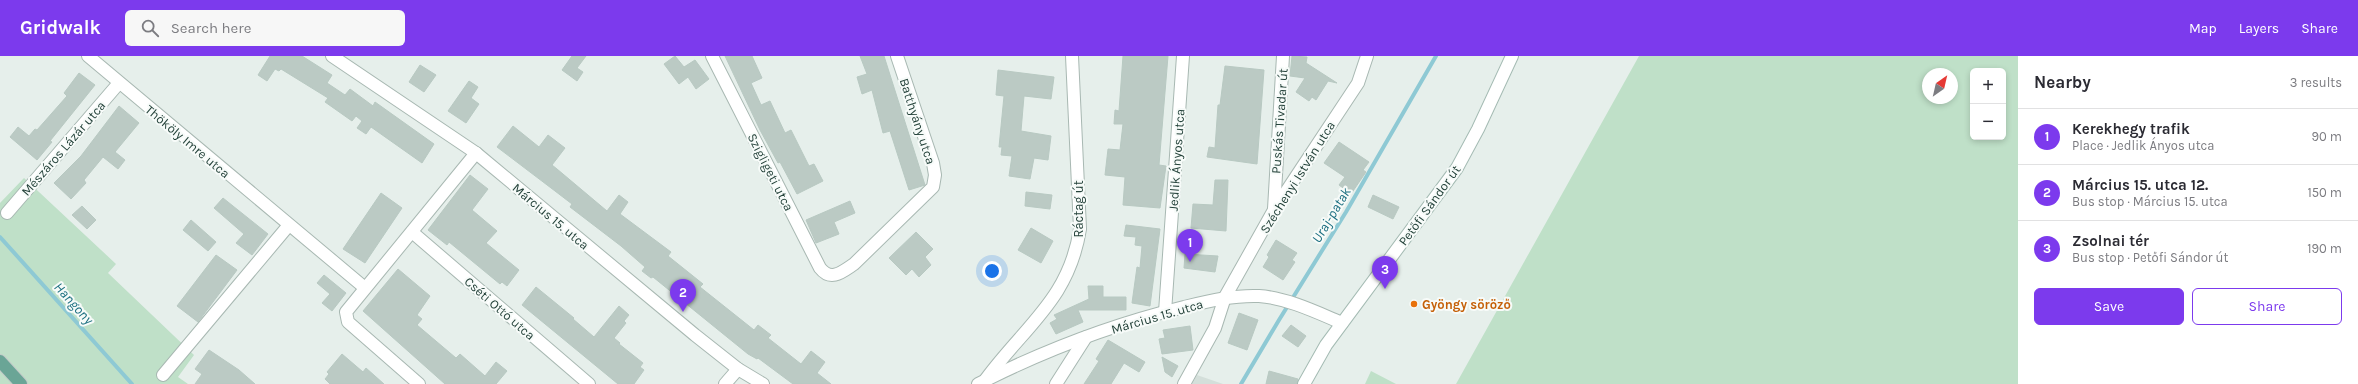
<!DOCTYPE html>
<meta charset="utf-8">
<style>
body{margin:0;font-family:Karla,sans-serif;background:#f7f7f7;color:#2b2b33}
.controls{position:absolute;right:12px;top:12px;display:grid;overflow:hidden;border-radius:6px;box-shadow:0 2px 6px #0003}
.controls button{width:36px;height:36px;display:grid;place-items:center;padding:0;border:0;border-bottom:1px solid #e1e1e2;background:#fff;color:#2b2b33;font:20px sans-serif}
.compass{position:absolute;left:1922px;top:12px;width:36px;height:36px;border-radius:50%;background:#fff;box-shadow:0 2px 6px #0003;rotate:34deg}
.you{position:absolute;left:992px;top:215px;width:14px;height:14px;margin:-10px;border:3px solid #fff;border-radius:50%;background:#1a73e8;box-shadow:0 0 0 6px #1a73e833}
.badge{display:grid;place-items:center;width:26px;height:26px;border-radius:50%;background:#7c3aed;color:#fff;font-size:13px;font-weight:700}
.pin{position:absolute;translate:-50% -33px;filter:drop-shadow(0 1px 2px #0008)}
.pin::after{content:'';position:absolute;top:21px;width:14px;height:12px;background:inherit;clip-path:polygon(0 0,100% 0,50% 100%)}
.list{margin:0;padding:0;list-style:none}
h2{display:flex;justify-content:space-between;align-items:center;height:52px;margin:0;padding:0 16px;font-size:17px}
h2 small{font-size:13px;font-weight:400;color:#7c7c81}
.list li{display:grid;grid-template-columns:26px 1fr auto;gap:12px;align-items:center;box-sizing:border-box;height:56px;padding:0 16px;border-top:1px solid #e1e1e2}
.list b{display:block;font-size:15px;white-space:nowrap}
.list p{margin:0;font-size:13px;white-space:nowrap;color:#7c7c81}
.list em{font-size:13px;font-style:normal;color:#7c7c81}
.actions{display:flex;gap:8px;padding:12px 16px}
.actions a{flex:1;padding:9px 0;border:1px solid #7c3aed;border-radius:6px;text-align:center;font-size:14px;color:#7c3aed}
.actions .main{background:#7c3aed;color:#fff}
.icon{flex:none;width:22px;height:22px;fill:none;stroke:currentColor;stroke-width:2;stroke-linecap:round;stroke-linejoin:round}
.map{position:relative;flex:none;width:2018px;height:328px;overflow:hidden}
header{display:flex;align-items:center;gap:24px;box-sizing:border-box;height:56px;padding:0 20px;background:#7c3aed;color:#fff}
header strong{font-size:19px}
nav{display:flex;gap:22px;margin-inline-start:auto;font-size:14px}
.search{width:280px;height:36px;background:#f7f7f7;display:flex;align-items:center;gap:10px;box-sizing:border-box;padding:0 14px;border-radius:6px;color:#7c7c81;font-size:15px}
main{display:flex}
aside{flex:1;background:#fff}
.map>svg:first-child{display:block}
.built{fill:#d4dfda}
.green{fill:#bfe0c8;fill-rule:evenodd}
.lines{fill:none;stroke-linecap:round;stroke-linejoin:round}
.stream{stroke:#8ec9d4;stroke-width:4}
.building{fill:#bbcac4;stroke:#b8c9c2}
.street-casing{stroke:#a8b8b2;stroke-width:14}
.secondary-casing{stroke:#a4bbb3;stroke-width:14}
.primary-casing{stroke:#c2cac8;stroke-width:14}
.street{stroke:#fff;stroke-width:12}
.secondary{stroke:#fff;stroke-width:12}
.primary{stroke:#6aa596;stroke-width:12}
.food-dot{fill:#e8710a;stroke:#f7fbf9;stroke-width:1.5}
.labels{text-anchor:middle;stroke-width:4;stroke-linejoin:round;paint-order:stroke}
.street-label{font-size:13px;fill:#24423a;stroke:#f7fbf9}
.food-label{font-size:13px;font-weight:bold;fill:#c56008;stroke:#f7fbf9;text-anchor:start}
.water-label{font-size:14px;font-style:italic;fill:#1c6f80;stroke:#f7fbf9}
</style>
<header>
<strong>Gridwalk</strong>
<div class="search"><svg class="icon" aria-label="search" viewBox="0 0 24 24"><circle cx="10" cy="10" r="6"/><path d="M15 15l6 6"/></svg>Search here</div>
<nav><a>Map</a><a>Layers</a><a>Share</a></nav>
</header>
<main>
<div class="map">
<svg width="2018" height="328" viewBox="0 0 2018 328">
<rect width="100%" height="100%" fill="#e6efeb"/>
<path class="built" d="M1197,319L1223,328H1192Z"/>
<g class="green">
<path d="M1639,0H2018V328H1456ZM1973,15H2003V81H1973ZM1928,18H1952V42H1928Z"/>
<path d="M24,122L116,208L108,217L194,299L178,321L188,328H0V147Z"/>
<path d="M1371,315L1396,328H1365Z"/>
</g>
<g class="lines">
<g class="stream">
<path d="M0,181L132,328"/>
<path d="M1241,328L1279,264L1346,156L1436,0"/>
</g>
</g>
<g class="building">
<path d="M270,0H302L332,19L327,27L345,39L350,33L373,50L375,46L434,88L422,107L371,71L366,78L357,72L362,65L356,60L352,65L325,46L328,42L281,13L279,15L275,13L267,25L258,19Z"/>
<path d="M572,0H586L577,12L583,16L577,25L562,14Z"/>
<path d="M675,0L684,11L695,4L709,23L696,33L688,21L679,28L664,8Z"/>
<path d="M725,0H752L762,22L751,27L761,49L770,45L785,77L791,74L809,110L814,108L823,125L797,138L780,106L778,107L760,74Z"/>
<path d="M860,0H884L925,129L909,134L890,75L883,77L872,34L862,38L857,21L867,18Z"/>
<path d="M1123,0H1168L1159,109L1166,110L1160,152L1123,149L1125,121L1105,119L1108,93L1120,94L1123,68H1114L1115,54L1119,55Z"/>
<path d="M1292,0L1307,1L1306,7L1337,27L1328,25L1316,44L1312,41L1309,45L1296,36L1305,22L1290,20Z"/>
<path d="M420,9L436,19L424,36L409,26Z"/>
<path d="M1225,10L1264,14L1257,108L1207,101L1209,91L1215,92L1218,49H1220Z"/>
<path d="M998,14L1054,21L1051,43L1024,40L1021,75L1051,80L1048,104L1034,102L1030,123L1009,120L1012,100L1001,99L1002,91H999L1004,40L996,39Z"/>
<path d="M79,17L95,29L50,85L52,86L37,104L10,81L18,71L29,80L35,73L37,74L67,40L64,37Z"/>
<path d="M469,25L478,31L471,42L479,48L466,67L448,55Z"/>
<path d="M119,50L139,67L115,96L125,104L118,113L103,101L84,124L86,127L71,143L54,127L81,100Z"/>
<path d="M513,70L539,91L548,79L565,92L552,109L557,113L607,155L619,139L628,146L620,158L671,196L668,200L703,228L700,231L754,274L758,269L771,279L768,282L801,308L811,295L825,306L817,317L831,328H793L758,302L757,303L748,298L653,221L651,222L642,215L645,211L621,190L570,151L572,148L555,135L497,91Z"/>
<path d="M1339,86L1369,106L1363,114L1366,116L1351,138L1339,129L1345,121L1324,107Z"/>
<path d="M470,119L488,133L472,154L497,175L486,187L519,214L507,230L502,226L500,228L449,186L447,189L428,174Z"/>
<path d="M1215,124H1228L1226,175L1191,172L1193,148L1213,149Z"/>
<path d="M1026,136L1052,139L1050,153L1025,150Z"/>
<path d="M381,137L402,152L365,207L343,193Z"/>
<path d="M1373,139L1399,151L1393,163L1368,151Z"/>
<path d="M223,142L268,178L252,199L236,187L244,178L214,152Z"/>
<path d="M850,145L855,157L834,166L839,178L816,187L806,164Z"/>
<path d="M82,150L96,164L87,173L72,159Z"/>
<path d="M191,164L216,186L208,195L183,174Z"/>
<path d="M1126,169L1160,173L1150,250L1132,247L1137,211L1140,212L1142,190L1135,189L1136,181L1124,180Z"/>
<path d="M1031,172L1053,185L1041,207L1018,194Z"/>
<path d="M916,176L933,193L925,201L931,209L919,221L912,213L906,219L889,202Z"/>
<path d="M1276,184L1297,197L1292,204L1295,206L1283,224L1263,211L1269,201L1267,199Z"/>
<path d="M1185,198L1218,200L1215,216L1184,212Z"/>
<path d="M216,199L237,214L198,266L177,250Z"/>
<path d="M398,213L430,240L417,259L422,263L417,269L456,302L460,298L485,320L496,306L507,315L496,328H445L363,255Z"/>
<path d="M324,219L346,237L332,255L322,247L330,238L317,227Z"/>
<path d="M1088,230H1103V241H1126V254H1078L1083,266L1056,278L1050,267L1057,263L1054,259L1089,243Z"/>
<path d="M536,231L574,262L573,263L594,281L619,250L629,259L624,265L626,267L614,282L620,287L619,288L643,307L640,311L644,314L634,328H618L522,249Z"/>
<path d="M1239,257L1258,264L1247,294L1228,287Z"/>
<path d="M1291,269L1306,280L1298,291L1282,280Z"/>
<path d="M1190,270L1193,294L1162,298L1159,283L1165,282L1163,274Z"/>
<path d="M1108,284L1145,306L1139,316L1124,307L1111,328H1084L1099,305L1096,303Z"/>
<path d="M209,294L239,314L255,328H195L202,318L195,313Z"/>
<path d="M342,298L363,316L366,312L384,328H330L325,323L329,318L327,316Z"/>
<path d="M1162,301L1178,310L1172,321L1165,316Z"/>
<path d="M1269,315L1298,323L1297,328H1266Z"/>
</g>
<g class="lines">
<g class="street-casing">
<g id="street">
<path d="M88,0L365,232"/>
<path d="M332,0L476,97L695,279L738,313L763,328"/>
<path d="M712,0L820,212C831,226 842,216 854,208L933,131L935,119L933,107L897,0"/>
<path d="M1274,153L1283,0"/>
<path d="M7,157L119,27"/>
<path d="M412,176L589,328"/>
<path d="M1165,256L1183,0"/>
<path d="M163,319L289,169"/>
<path d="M986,323C1026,269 1069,243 1080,173L1072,0"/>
<path d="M419,328L348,266L346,256L476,97"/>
<path d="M725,328L738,313"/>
<path d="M978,328C1043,295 1114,268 1184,251C1209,245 1233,239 1259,240C1287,242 1316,256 1342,267"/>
<path d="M1056,328L1086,281"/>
<path d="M1184,328L1215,272L1225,241L1274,154L1358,27L1367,0"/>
</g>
</g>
<g class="secondary-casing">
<path id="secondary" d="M1304,328L1326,289L1457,112L1478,73L1512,0"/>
</g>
<g class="primary-casing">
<path id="primary" d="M0,305L21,328"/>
</g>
<use href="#street" class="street"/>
<use href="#secondary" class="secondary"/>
<use href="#primary" class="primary"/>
</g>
<circle class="food-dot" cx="1414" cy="248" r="4"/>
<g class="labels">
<g class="street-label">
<text transform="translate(918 65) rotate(72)" y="5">Batthyány utca</text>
<text transform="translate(1279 65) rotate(-86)" y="5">Puskás Tivadar út</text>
<text transform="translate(188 85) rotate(40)" y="5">Thököly Imre utca</text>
<text transform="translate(63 92) rotate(-49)" y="5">Mészáros Lázár utca</text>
<text transform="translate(1176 104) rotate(-86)" y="5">Jedlik Ányos utca</text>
<text transform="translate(771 116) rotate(63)" y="5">Szigligeti utca</text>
<text transform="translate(1297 121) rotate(-58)" y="5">Széchenyi István utca</text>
<text transform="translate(1429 149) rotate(-54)" y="5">Petőfi Sándor út</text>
<text transform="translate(1078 153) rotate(-90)" y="5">Ráctag út</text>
<text transform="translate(551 160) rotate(40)" y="5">Március 15. utca</text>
<text transform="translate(500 252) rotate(41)" y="5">Cséti Ottó utca</text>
<text transform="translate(1157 260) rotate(-16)" y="5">Március 15. utca</text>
</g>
<g class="food-label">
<text x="1422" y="253">Gyöngy söröző</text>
</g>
<g class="water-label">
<text transform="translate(1331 159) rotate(-59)" y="5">Uraj-patak</text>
<text transform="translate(74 247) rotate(48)" y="5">Hangony</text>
</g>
</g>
</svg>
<div class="controls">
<button>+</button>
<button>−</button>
</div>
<svg class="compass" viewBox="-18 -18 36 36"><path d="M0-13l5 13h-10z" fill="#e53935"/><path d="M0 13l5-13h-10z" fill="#7c7c81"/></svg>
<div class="you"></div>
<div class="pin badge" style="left:1190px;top:206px">1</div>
<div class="pin badge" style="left:683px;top:256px">2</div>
<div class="pin badge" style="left:1385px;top:233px">3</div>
</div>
<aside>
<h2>Nearby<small>3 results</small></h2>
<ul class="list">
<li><span class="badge">1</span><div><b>Kerekhegy trafik</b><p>Place · Jedlik Ányos utca</p></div><em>90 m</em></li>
<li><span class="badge">2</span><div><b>Március 15. utca 12.</b><p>Bus stop · Március 15. utca</p></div><em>150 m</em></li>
<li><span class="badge">3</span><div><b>Zsolnai tér</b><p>Bus stop · Petőfi Sándor út</p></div><em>190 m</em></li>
</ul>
<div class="actions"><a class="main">Save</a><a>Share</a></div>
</aside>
</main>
